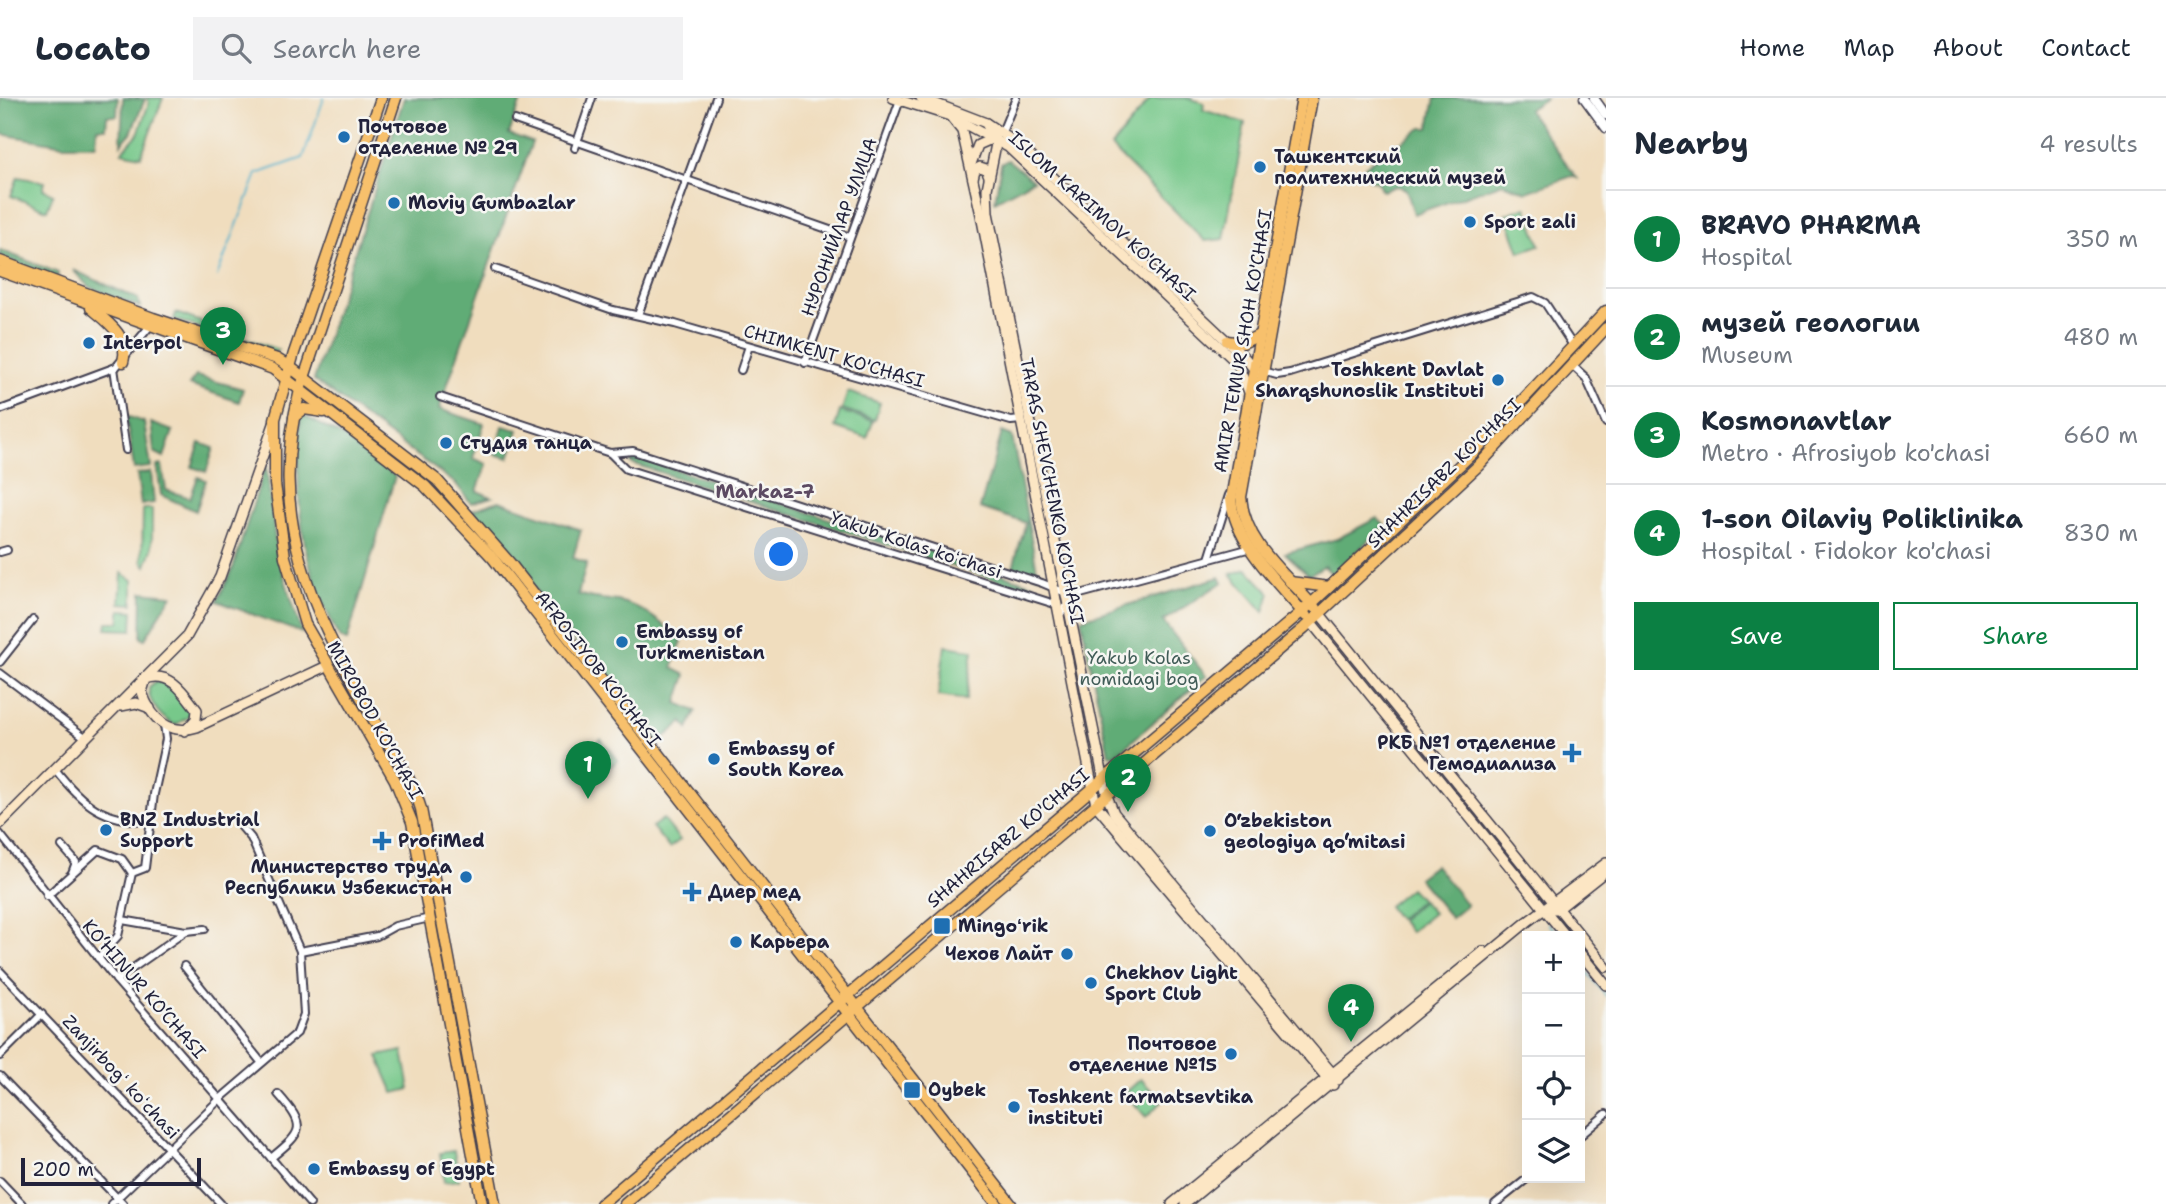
<!DOCTYPE html>
<meta charset="utf-8">
<style>
body{margin:0;font-family:"Shantell Sans",sans-serif;background:#f2f2f3;color:#1f2937}
.controls{position:absolute;right:21px;bottom:21px;display:grid;overflow:hidden;border-radius:0px;box-shadow:0 7px 28px #0002}
.controls button{width:63px;height:63px;display:grid;place-items:center;padding:0;border:0;border-bottom:2px solid #e0e1e3;background:#fff;color:#1f2937;font:35px sans-serif}
.scale{position:absolute;left:21px;bottom:18px;width:180px;box-sizing:border-box;padding-left:7px;border:4px solid #22223b;border-top:0;font-size:19px;line-height:24px;white-space:nowrap;color:#22223b;-webkit-text-stroke:5px #f6f6f2;paint-order:stroke}
.you{position:absolute;left:782px;top:457px;width:24px;height:24px;margin:-18px;border:5px solid #fff;border-radius:50%;background:#1a73e8;box-shadow:0 0 0 10px #1a73e833}
.badge{display:grid;place-items:center;width:46px;height:46px;border-radius:50%;background:#0b8043;color:#fff;font-size:23px;font-weight:700}
.pin{position:absolute;translate:-50% -58px;filter:drop-shadow(0 2px 4px #0008)}
.pin::after{content:'';position:absolute;top:37px;width:24px;height:21px;background:inherit;clip-path:polygon(0 0,100% 0,50% 100%)}
.list{margin:0;padding:0;list-style:none}
h2{display:flex;justify-content:space-between;align-items:center;height:91px;margin:0;padding:0 28px;font-size:30px}
h2 small{font-size:23px;font-weight:400;color:#747a83}
.list li{display:grid;grid-template-columns:46px 1fr auto;gap:21px;align-items:center;box-sizing:border-box;height:98px;padding:0 28px;border-top:2px solid #e0e1e3}
.list b{display:block;font-size:26px;white-space:nowrap}
.list p{margin:0;font-size:23px;white-space:nowrap;color:#747a83}
.list em{font-size:23px;font-style:normal;color:#747a83}
.actions{display:flex;gap:14px;padding:21px 28px}
.actions a{flex:1;padding:16px 0;border:2px solid #0b8043;border-radius:0px;text-align:center;font-size:24px;color:#0b8043}
.actions .main{background:#0b8043;color:#fff}
.icon{flex:none;width:38px;height:38px;fill:none;stroke:currentColor;stroke-width:2;stroke-linecap:round;stroke-linejoin:round}
.map{position:relative;flex:none;width:1606px;height:1106px;overflow:hidden}
header{display:flex;align-items:center;gap:42px;box-sizing:border-box;height:98px;padding:0 35px;background:#fff;border-bottom:2px solid #e0e1e3}
header strong{font-size:33px}
nav{display:flex;gap:38px;margin-inline-start:auto;font-size:24px}
.search{width:490px;height:63px;background:#f2f2f3;display:flex;align-items:center;gap:18px;box-sizing:border-box;padding:0 24px;border-radius:0px;color:#747a83;font-size:26px}
main{display:flex}
aside{flex:1;background:#fff}
.map>svg:first-child{display:block}
.green{fill:#77c88a;stroke:#4c7562;stroke-width:2}
.forest{fill:#61ac76;stroke:#426758;stroke-width:2}
.lines{fill:none;stroke-linecap:round;stroke-linejoin:round}
.stream{stroke:#49aec9;stroke-width:2}
.minor-casing{stroke:#413e4f;stroke-width:10}
.tertiary-casing{stroke:#413e4f;stroke-width:11}
.secondary-casing{stroke:#413e4f;stroke-width:12}
.primary-casing{stroke:#413e4f;stroke-width:13}
.minor{stroke:#fff;stroke-width:6}
.tertiary{stroke:#fff;stroke-width:8}
.secondary{stroke:#fce6c4;stroke-width:9}
.primary{stroke:#f7c06c;stroke-width:10}
.poi-dot{fill:#1f6fb2;stroke:#f6f6f2;stroke-width:2.5}
.labels{text-anchor:middle;stroke-width:5;stroke-linejoin:round;paint-order:stroke}
.poi-label{font-size:18px;font-weight:bold;fill:#22223b;stroke:#f6f6f2;text-anchor:start}
.street-label{font-size:18px;fill:#22223b;stroke:#f6f6f2}
.park-label{font-size:18px;fill:#405c57;stroke:#f6f6f2}
.neighbourhood-label{font-size:19px;font-weight:bold;fill:#5c4a62;stroke:#f6f6f2}
</style>
<header>
<strong>Locato</strong>
<div class="search"><svg class="icon" aria-label="search" viewBox="0 0 24 24"><circle cx="10" cy="10" r="6"/><path d="M15 15l6 6"/></svg>Search here</div>
<nav><a>Home</a><a>Map</a><a>About</a><a>Contact</a></nav>
</header>
<main>
<div class="map">
<svg width="1606" height="1106" viewBox="0 0 1606 1106">
<rect width="100%" height="100%" fill="#f6f6f2"/>
<filter id="ink" filterUnits="userSpaceOnUse"><feTurbulence type="fractalNoise" baseFrequency=".0143" numOctaves="2"/><feDisplacementMap in="SourceGraphic" scale="14" xChannelSelector="R" yChannelSelector="G"/><feConvolveMatrix kernelMatrix="1 2 1 2 8 2 1 2 1" color-interpolation-filters="sRGB"/></filter>
<filter id="wash" filterUnits="userSpaceOnUse"><feTurbulence type="fractalNoise" baseFrequency=".00686" numOctaves="4" result="noise"/><feDisplacementMap in="SourceGraphic" scale="28" xChannelSelector="R" yChannelSelector="G"/><feGaussianBlur stdDeviation="1.57" result="paint"/><feColorMatrix in="noise" values="0 0 0 0 0 0 0 0 0 0 0 0 0 0 0 0 0 1.4 0 .05"/><feComposite in="paint" operator="in"/></filter>
<g filter="url(#wash)">
<rect width="100%" height="100%" fill="#f0ddbe"/>
<g class="green">
<path d="M147,0H163L141,58L122,54L138,36L149,5Z"/>
<path d="M1151,0H1188L1204,5L1203,12L1245,25L1224,141L1205,143L1111,49Z"/>
<path d="M18,79L45,84L43,91L53,96L47,112L11,98Z"/>
<path d="M1526,109L1540,147L1520,154L1506,116Z"/>
<path d="M176,215L279,252L273,256L174,221Z"/>
<path d="M848,294L880,305L875,322L842,311Z"/>
<path d="M840,313L873,323L867,340L835,329Z"/>
<path d="M143,411H152V451L146,468L142,463Z"/>
<path d="M1247,471L1270,495L1264,514L1231,476Z"/>
<path d="M122,475L133,482V506L120,505Z"/>
<path d="M120,512L133,513L132,532L106,531L107,524H120Z"/>
<path d="M945,548L973,552L966,602L938,598Z"/>
<path d="M156,583C171,586 189,602 190,618L175,627C162,621 147,604 149,589Z"/>
<path d="M601,641L618,662L607,671L590,650Z"/>
<path d="M663,721L680,742L669,750L652,729Z"/>
<path d="M1410,790L1421,802L1398,821L1388,808Z"/>
<path d="M1422,803L1433,815L1410,834L1400,822Z"/>
<path d="M403,953L410,991L394,995L378,958Z"/>
<path d="M1141,981L1162,1004L1146,1019L1125,995Z"/>
<path d="M454,1053L459,1082L444,1084L440,1055Z"/>
</g>
<g class="forest">
<path d="M0,0H118L117,18H107L106,30H97L96,47H64L0,36Z"/>
<path d="M123,0L145,1L131,35L121,46Z"/>
<path d="M404,0H522L509,36L532,44L439,311L484,326L473,360L487,366L477,393L492,399L471,405L456,386L314,282Z"/>
<path d="M1435,0H1546L1528,12L1577,80L1572,78L1527,94L1503,85L1414,116L1406,91L1396,88L1382,93L1377,83L1368,81L1365,68L1422,30H1429Z"/>
<path d="M1008,62L1033,82L995,103L1001,66Z"/>
<path d="M0,152L58,175V178L56,180L0,158Z"/>
<path d="M73,172L138,201L140,209L89,189Z"/>
<path d="M196,278L243,291L239,304L189,287Z"/>
<path d="M301,316L349,342L395,378L347,543C337,541 333,527 329,518C297,454 295,385 301,316Z"/>
<path d="M126,318L144,324L151,369L134,371Z"/>
<path d="M151,325L173,333L164,359L154,354Z"/>
<path d="M503,328L518,332L509,360L494,356Z"/>
<path d="M1002,334L1012,338L1038,477L1013,469L1026,425L980,410Z"/>
<path d="M200,345L214,350L206,374L192,369Z"/>
<path d="M633,358L1035,487L1033,494L631,365Z"/>
<path d="M266,366L277,456L302,535L217,503L232,473Z"/>
<path d="M162,367L166,392L190,400L198,379L206,382L196,413L161,397L157,368Z"/>
<path d="M151,374L154,405L141,407L137,376Z"/>
<path d="M499,403L581,432L573,460L587,465L578,496C590,500 598,501 610,502C636,503 664,526 682,543L672,570L686,577L677,605L696,613L688,631L683,624L656,646L472,412Z"/>
<path d="M1377,420L1385,428L1332,476L1324,468L1309,477L1285,455L1337,441Z"/>
<path d="M1220,479L1223,484L1163,523L1206,578L1115,658L1109,657L1081,521Z"/>
<path d="M142,494L172,497L145,541L141,540Z"/>
<path d="M1435,767L1467,807L1451,820L1418,780Z"/>
</g>
<g class="lines">
<g class="stream">
<path d="M217,178L257,76L303,60L324,0"/>
<path d="M1548,825L1559,838"/>
<path d="M1580,865L1606,898"/>
</g>
</g>
</g>
<g filter="url(#ink)">
<g class="lines">
<g class="minor-casing">
<g id="minor">
<path d="M515,22L850,139"/>
<path d="M1002,34L1016,0"/>
<path d="M575,50L592,0"/>
<path d="M495,171L613,212L675,226L1011,323L1021,322"/>
<path d="M638,217L716,0"/>
<path d="M805,265L900,2"/>
<path d="M1573,268L1586,280L1606,325"/>
<path d="M114,270L126,352"/>
<path d="M741,272L749,248"/>
<path d="M1262,273L1277,277L1290,275L1533,199L1545,205L1574,249"/>
<path d="M440,299L610,355L633,353L1042,485L1073,498"/>
<path d="M0,312L116,269L150,228"/>
<path d="M610,355L626,371L1058,507"/>
<path d="M0,454L7,452"/>
<path d="M1209,461L1229,397"/>
<path d="M1060,517L1073,498L1251,450"/>
<path d="M0,564L33,522"/>
<path d="M0,575L86,640"/>
<path d="M55,671C82,706 104,724 150,723"/>
<path d="M240,727L251,740L300,853"/>
<path d="M0,736L116,882L271,1060"/>
<path d="M62,748L76,764L72,775"/>
<path d="M47,798L98,752L122,761L132,775"/>
<path d="M186,833L205,831"/>
<path d="M98,860L118,838L132,775L145,770L154,696L166,641L164,626"/>
<path d="M184,868L261,964"/>
<path d="M0,873L221,1106"/>
<path d="M116,882L186,833L122,822"/>
<path d="M0,958L42,916"/>
<path d="M0,978L123,1106"/>
<path d="M278,996C307,1029 304,1033 271,1060L310,1106"/>
<path d="M1580,1038L1606,1016"/>
<path d="M0,1083L22,1106"/>
<path d="M111,1106L221,1000L297,935L304,916L300,853L377,838L395,828L430,820"/>
<path d="M1495,1106L1528,1080"/>
</g>
</g>
<g class="tertiary-casing">
<g id="tertiary">
<path d="M1584,0L1606,30"/>
<path d="M1594,0L1606,17"/>
</g>
</g>
<g class="secondary-casing">
<g id="secondary">
<path d="M893,0L950,18L1008,49L1237,265L1249,294"/>
<path d="M921,0L986,25L1019,47L1246,261L1257,275"/>
<path d="M950,18L962,33L981,117L1096,707L1333,987"/>
<path d="M986,25L996,46L987,91L988,115L1107,698L1114,715L1338,982"/>
<path d="M971,66L978,47L994,40"/>
<path d="M973,80L975,72L980,69L986,71L989,78"/>
<path d="M1320,516L1606,869"/>
<path d="M1311,524L1566,838"/>
<path d="M121,608L136,605L150,610"/>
<path d="M185,633L196,621L197,612C184,595 170,572 146,581L142,594C151,621 169,638 197,629L327,568"/>
<path d="M0,726L187,538L220,479L274,326"/>
<path d="M1553,811H1558L1606,773"/>
<path d="M1580,855L1606,887"/>
<path d="M1172,1106L1483,853"/>
<path d="M1185,1106L1527,824L1606,765"/>
</g>
</g>
<g class="primary-casing">
<g id="primary">
<path d="M381,0L294,255L275,321V386L285,459L305,526L395,682L412,724L482,1106"/>
<path d="M396,0L300,292C267,420 310,508 371,617C388,647 411,677 421,711L495,1106"/>
<path d="M1302,0L1231,401C1235,446 1279,486 1306,518"/>
<path d="M1312,0L1241,399C1245,447 1286,476 1315,510"/>
<path d="M0,163L153,220L277,261L290,269L437,382L510,465L1011,1106"/>
<path d="M0,173L273,271L425,388L492,459L997,1106"/>
<path d="M91,210C108,224 130,239 123,264"/>
<path d="M1227,243L1243,245L1259,237"/>
<path d="M294,319L304,311L324,314"/>
<path d="M1290,484L1329,489"/>
<path d="M601,1106L1311,506L1475,353L1606,213"/>
<path d="M625,1106L1304,530L1478,368L1606,230"/>
</g>
</g>
<use href="#minor" class="minor"/>
<use href="#tertiary" class="tertiary"/>
<use href="#secondary" class="secondary"/>
<use href="#primary" class="primary"/>
</g>
</g>
<g class="poi-dot">
<circle cx="344" cy="39" r="7"/>
<circle cx="1260" cy="69" r="7"/>
<circle cx="394" cy="105" r="7"/>
<circle cx="1470" cy="124" r="7"/>
<circle cx="89" cy="245" r="7"/>
<circle cx="1498" cy="282" r="7"/>
<circle cx="446" cy="345" r="7"/>
<circle cx="622" cy="544" r="7"/>
<path d="M1568.5 644.5h7v7h7v7h-7v7h-7v-7h-7v-7h7z"/>
<circle cx="714" cy="661" r="7"/>
<circle cx="106" cy="732" r="7"/>
<circle cx="1210" cy="733" r="7"/>
<path d="M378.5 732.5h7v7h7v7h-7v7h-7v-7h-7v-7h7z"/>
<circle cx="466" cy="779" r="7"/>
<path d="M688.5 783.5h7v7h7v7h-7v7h-7v-7h-7v-7h7z"/>
<rect x="933" y="819" width="18" height="18" rx="3.5"/>
<circle cx="736" cy="844" r="7"/>
<circle cx="1067" cy="856" r="7"/>
<circle cx="1091" cy="885" r="7"/>
<circle cx="1231" cy="956" r="7"/>
<rect x="903" y="983" width="18" height="18" rx="3.5"/>
<circle cx="1014" cy="1009" r="7"/>
<circle cx="314" cy="1071" r="7"/>
</g>
<g class="labels">
<g class="poi-label">
<text x="358" y="35">Почтовое<tspan x="358" dy="21">отделение № 29</tspan></text>
<text x="1274" y="65">Ташкентский<tspan x="1274" dy="21">политехнический музей</tspan></text>
<text x="408" y="111">Moviy Gumbazlar</text>
<text x="1484" y="130">Sport zali</text>
<text x="103" y="251">Interpol</text>
<text x="1484" y="278" text-anchor="end">Toshkent Davlat<tspan x="1484" dy="21">Sharqshunoslik Instituti</tspan></text>
<text x="460" y="351">Студия танца</text>
<text x="636" y="540">Embassy of<tspan x="636" dy="21">Turkmenistan</tspan></text>
<text x="1556" y="651" text-anchor="end">РКБ №1 отделение<tspan x="1556" dy="21">Гемодиализа</tspan></text>
<text x="728" y="657">Embassy of<tspan x="728" dy="21">South Korea</tspan></text>
<text x="120" y="728">BNZ Industrial<tspan x="120" dy="21">Support</tspan></text>
<text x="1224" y="729">O‘zbekiston<tspan x="1224" dy="21">geologiya qo‘mitasi</tspan></text>
<text x="398" y="749">ProfiMed</text>
<text x="452" y="775" text-anchor="end">Министерство труда<tspan x="452" dy="21">Республики Узбекистан</tspan></text>
<text x="708" y="800">Диер мед</text>
<text x="958" y="834">Mingoʻrik</text>
<text x="750" y="850">Карьера</text>
<text x="1053" y="862" text-anchor="end">Чехов Лайт</text>
<text x="1105" y="881">Chekhov Light<tspan x="1105" dy="21">Sport Club</tspan></text>
<text x="1217" y="952" text-anchor="end">Почтовое<tspan x="1217" dy="21">отделение №15</tspan></text>
<text x="928" y="998">Oybek</text>
<text x="1028" y="1005">Toshkent farmatsevtika<tspan x="1028" dy="21">instituti</tspan></text>
<text x="328" y="1077">Embassy of Egypt</text>
</g>
<g class="street-label">
<text transform="translate(1102 118) rotate(42)" y="6">ISLOM KARIMOV KO'CHASI</text>
<text transform="translate(839 129) rotate(-70)" y="6">НУРОНИЙЛАР УЛИЦА</text>
<text transform="translate(1243 243) rotate(-80)" y="6">AMIR TEMUR SHOH KO'CHASI</text>
<text transform="translate(834 258) rotate(16)" y="6">CHIMKENT KO'CHASI</text>
<text transform="translate(1444 375) rotate(-44)" y="6">SHAHRISABZ KO'CHASI</text>
<text transform="translate(1052 393) rotate(79)" y="6">TARAS SHEVCHENKO KO'CHASI</text>
<text transform="translate(916 447) rotate(18)" y="6">Yakub Kolas koʻchasi</text>
<text transform="translate(598 571) rotate(52)" y="6">AFROSIYOB KO'CHASI</text>
<text transform="translate(375 622) rotate(61)" y="6">MIROBOD KO'CHASI</text>
<text transform="translate(1008 740) rotate(-40)" y="6">SHAHRISABZ KO'CHASI</text>
<text transform="translate(144 891) rotate(49)" y="6">KO‘HINUR KO‘CHASI</text>
<text transform="translate(121 979) rotate(47)" y="6">Zanjirbogʻ koʻchasi</text>
</g>
<g class="park-label">
<text x="1139" y="566">Yakub Kolas<tspan x="1139" dy="21">nomidagi bog</tspan></text>
</g>
<g class="neighbourhood-label">
<text x="765" y="400">Markaz-7</text>
</g>
</g>
</svg>
<div class="controls">
<button>+</button>
<button>−</button>
<button><svg class="icon" aria-label="locate" viewBox="0 0 24 24"><circle cx="12" cy="12" r="6"/><path d="M12 2v4M12 18v4M2 12h4M18 12h4"/></svg></button>
<button><svg class="icon" aria-label="layers" viewBox="0 0 24 24"><path d="M12 4l9 5-9 5-9-5zM3 14l9 5 9-5"/></svg></button>
</div>
<div class="scale">200 m</div>
<div class="you"></div>
<div class="pin badge" style="left:588px;top:701px">1</div>
<div class="pin badge" style="left:1128px;top:714px">2</div>
<div class="pin badge" style="left:223px;top:267px">3</div>
<div class="pin badge" style="left:1351px;top:944px">4</div>
</div>
<aside>
<h2>Nearby<small>4 results</small></h2>
<ul class="list">
<li><span class="badge">1</span><div><b>BRAVO PHARMA</b><p>Hospital</p></div><em>350 m</em></li>
<li><span class="badge">2</span><div><b>музей геологии</b><p>Museum</p></div><em>480 m</em></li>
<li><span class="badge">3</span><div><b>Kosmonavtlar</b><p>Metro · Afrosiyob ko'chasi</p></div><em>660 m</em></li>
<li><span class="badge">4</span><div><b>1-son Oilaviy Poliklinika</b><p>Hospital · Fidokor ko'chasi</p></div><em>830 m</em></li>
</ul>
<div class="actions"><a class="main">Save</a><a>Share</a></div>
</aside>
</main>
